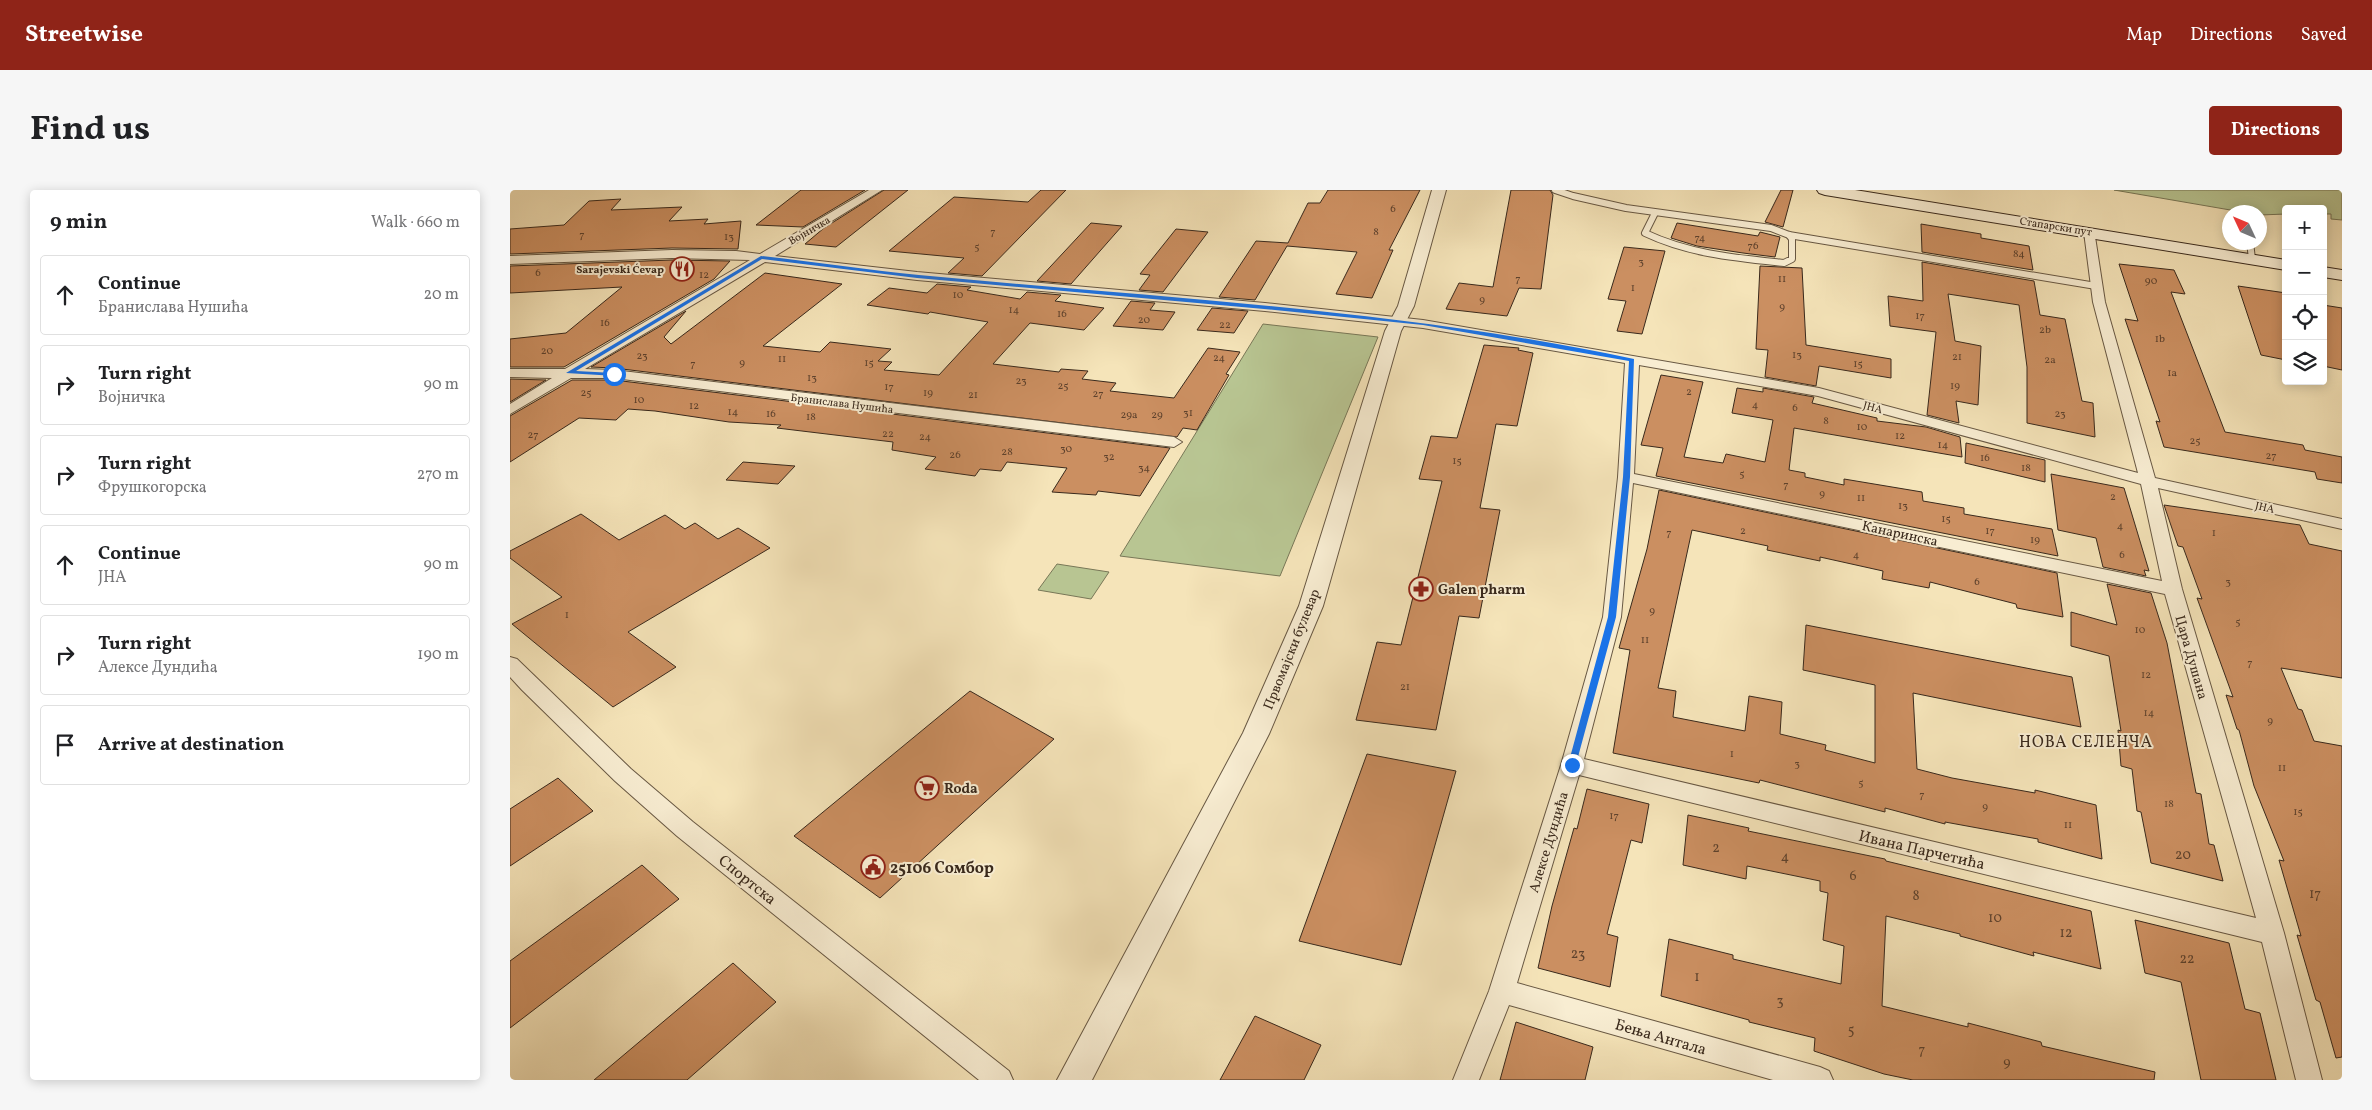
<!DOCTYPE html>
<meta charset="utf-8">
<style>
body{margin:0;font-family:Vollkorn,serif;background:#f6f6f6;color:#202124}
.controls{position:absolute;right:15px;top:15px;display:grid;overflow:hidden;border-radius:5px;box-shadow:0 2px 12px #0003}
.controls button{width:45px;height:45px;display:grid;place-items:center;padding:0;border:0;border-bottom:1px solid #e0e0e0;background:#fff;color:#202124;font:25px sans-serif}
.compass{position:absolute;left:1712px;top:15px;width:45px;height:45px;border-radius:50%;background:#fff;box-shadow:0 2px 12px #0003;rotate:314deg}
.stop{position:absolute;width:15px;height:15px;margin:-11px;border:4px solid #1a73e8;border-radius:50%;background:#fff}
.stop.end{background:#1a73e8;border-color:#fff;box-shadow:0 1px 5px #0008}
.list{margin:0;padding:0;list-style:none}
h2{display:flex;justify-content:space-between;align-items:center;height:65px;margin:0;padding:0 20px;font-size:21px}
h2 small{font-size:16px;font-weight:400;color:#757577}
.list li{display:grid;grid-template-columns:32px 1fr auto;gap:15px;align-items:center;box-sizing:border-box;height:80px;margin:0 10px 10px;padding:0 10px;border:1px solid #e0e0e0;border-radius:5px}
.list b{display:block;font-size:19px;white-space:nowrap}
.list p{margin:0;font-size:16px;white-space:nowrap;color:#757577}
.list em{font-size:16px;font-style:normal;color:#757577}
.icon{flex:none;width:28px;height:28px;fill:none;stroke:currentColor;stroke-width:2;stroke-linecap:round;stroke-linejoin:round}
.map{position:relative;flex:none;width:1832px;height:890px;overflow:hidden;border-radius:5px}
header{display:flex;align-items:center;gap:30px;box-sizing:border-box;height:70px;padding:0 25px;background:#8f2418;color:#fff}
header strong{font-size:24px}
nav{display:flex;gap:28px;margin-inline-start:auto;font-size:18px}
.intro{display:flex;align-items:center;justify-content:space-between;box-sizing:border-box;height:120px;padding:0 30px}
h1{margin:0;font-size:35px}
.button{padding:12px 22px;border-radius:5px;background:#8f2418;color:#fff;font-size:18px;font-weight:700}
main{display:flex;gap:30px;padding:0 30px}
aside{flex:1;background:#fff;border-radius:5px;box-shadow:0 2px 12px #0003}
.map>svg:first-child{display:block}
.green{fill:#b8c592;stroke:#787757}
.building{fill:#cb8f61;stroke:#39291c}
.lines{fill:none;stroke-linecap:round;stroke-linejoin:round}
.service-casing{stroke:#685843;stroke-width:8}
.minor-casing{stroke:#685843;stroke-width:2}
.tertiary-casing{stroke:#685843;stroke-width:2}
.secondary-casing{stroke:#39291c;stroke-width:2}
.service{stroke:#f8edd2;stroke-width:6}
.minor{fill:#f8edd2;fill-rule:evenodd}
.tertiary{fill:#f8edd2;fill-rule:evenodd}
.secondary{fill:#f8edd2;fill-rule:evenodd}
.route{fill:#1a73e8}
.labels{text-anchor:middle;stroke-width:4;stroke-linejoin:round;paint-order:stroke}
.number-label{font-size:11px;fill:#5e422d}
.far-street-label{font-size:11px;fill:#39291c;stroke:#f8edd2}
.far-poi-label{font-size:11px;font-weight:bold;fill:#39291c;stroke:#f8edd2;text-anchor:end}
.street-label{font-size:14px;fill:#39291c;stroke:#f8edd2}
.poi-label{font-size:14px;font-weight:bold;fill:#39291c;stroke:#f8edd2;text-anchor:start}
.near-number-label{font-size:14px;fill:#5e422d}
.quarter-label{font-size:16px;letter-spacing:1px;fill:#39291c;stroke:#f8edd2}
.near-street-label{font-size:16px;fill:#39291c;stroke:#f8edd2}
.near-poi-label{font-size:16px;font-weight:bold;fill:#39291c;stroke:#f8edd2;text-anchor:start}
</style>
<header>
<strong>Streetwise</strong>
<nav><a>Map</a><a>Directions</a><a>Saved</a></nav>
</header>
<div class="intro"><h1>Find us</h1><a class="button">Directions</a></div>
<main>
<aside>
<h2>9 min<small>Walk · 660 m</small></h2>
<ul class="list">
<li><svg class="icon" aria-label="ahead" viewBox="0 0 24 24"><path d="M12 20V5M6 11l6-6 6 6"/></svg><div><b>Continue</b><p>Бранислава Нушића</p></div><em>20 m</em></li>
<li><svg class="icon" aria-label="right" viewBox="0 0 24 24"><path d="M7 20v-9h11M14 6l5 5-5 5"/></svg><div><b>Turn right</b><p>Војничка</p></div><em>90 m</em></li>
<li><svg class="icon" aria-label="right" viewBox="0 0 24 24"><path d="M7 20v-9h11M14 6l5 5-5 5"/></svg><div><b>Turn right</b><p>Фрушкогорска</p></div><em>270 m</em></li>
<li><svg class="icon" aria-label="ahead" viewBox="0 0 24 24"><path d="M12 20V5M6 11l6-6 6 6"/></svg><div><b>Continue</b><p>ЈНА</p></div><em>90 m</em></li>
<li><svg class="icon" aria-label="right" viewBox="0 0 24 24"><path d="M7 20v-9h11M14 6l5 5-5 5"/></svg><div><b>Turn right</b><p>Алексе Дундића</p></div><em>190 m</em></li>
<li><svg class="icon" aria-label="arrive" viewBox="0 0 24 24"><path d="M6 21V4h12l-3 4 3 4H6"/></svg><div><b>Arrive at destination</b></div></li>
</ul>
</aside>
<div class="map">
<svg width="1832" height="890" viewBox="0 0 1832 890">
<rect width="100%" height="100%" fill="#f5e4b9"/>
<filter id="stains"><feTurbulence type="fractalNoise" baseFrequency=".004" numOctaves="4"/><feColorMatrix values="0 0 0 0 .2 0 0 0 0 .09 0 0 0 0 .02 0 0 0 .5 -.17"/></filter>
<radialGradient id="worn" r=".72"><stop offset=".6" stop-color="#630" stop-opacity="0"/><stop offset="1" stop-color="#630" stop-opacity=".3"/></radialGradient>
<g class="green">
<path d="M1604,0H1832V30L1821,29V24H1813V19H1776V24L1750,25V22H1732Z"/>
<path d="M753,134L868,147L770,386L610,366Z"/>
<path d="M547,374L599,382L581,409L528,400Z"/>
</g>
<g class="building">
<path d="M291,0H355L293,37L246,35Z"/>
<path d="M374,0H398L326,57L295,54L314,38Z"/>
<path d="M531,0H556L472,86L438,83L454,68L379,61L444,7L518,12Z"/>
<path d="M818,0H910L879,60H883L862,108L826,104L847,62L777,56L745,110L709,107L746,51L778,53L798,13H810Z"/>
<path d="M1001,0H1040L1043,5L1031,99L1009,98L997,126L936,119L949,93L983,97Z"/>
<path d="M1271,0H1283L1273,37L1255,32Z"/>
<path d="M111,9L101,20L172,17L159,31L198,29L194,34L231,31L228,59L162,58L0,64V39L54,35L79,11Z"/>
<path d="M581,33L612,36L561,94L527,91Z"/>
<path d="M1167,33L1248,46L1250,42L1270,47L1265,67L1233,63L1187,56L1161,48Z"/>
<path d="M1411,34L1471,44V48L1519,56L1523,80L1412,62Z"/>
<path d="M666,39L698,42L653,102L629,100L640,85L630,84Z"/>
<path d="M1114,57L1155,61L1132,144L1107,141L1116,111L1098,109Z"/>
<path d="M162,70L220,71L204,89L54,177H0V149L56,143L112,97L0,103V76Z"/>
<path d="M1412,72L1524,91L1530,125L1555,129L1572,211L1583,213L1585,247L1517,233V177L1509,115L1438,104L1445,151L1471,156L1468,215L1446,211L1449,233L1417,225L1426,142L1380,136L1378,106L1413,111Z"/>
<path d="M1609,74L1664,80L1675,104L1661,102L1715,242L1793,255L1795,260L1832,267V293L1807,289L1805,282L1654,257L1646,231L1650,232L1615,129L1628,131Z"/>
<path d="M1250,76L1292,78L1296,155L1381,169V188L1309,176L1306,196L1255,187L1258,160L1246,159Z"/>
<path d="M255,83L332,94L253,156L310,162L320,152L381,159L368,171L382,172L374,180L429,185L478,132L420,122L418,124L357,115L379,98L417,103L427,94L461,97L457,100L510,109L517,102L551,105L545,111L594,118L574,140L520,133L483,174L549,182L551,179L578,181L572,189L606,193L600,201L664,208L698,158L730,162L716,184L719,185L687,240L673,238L667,247L104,178L81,177L176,121L154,147L161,154Z"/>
<path d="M1728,96L1776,103V170L1751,165Z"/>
<path d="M621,111L645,113L640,120L665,122L653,140L603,136Z"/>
<path d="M1813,115L1832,118V180L1813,176Z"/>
<path d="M702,118L738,121L724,143L687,140Z"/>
<path d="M974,155L1009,158L1008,160L1023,163L1007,236L986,234L970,318L990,320L969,428L949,426L926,540L846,530L867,452L891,455L932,291L909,289L921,246L947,248Z"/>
<path d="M1151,185L1193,192L1174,267L1213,273L1216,264L1255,272L1263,230L1222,223L1227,198L1253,202V198L1304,207L1302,213L1367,228V231L1416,237L1450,247L1452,267L1284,238L1279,280L1295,283V287L1334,295V289L1412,302L1413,311L1454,318V324L1542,339L1548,366L1146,286L1153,258L1131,255Z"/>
<path d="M0,189L36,190L0,212Z"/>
<path d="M62,190H104L660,258L630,306L588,301L586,305L542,302L557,278L497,272L491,281L470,279L465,286L415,279L426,267L382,260L383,252L267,238L271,235L219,232L145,221L118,219L106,230L69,228L0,272V226Z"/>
<path d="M1456,253L1535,270V292L1455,273Z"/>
<path d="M233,272L285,276L268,294L216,290Z"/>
<path d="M1541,284L1614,298L1639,381L1634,380L1636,386L1593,377L1586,348L1548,340Z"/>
<path d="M1149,300L1547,383L1553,427L1507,418L1506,414L1420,392L1419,398L1372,389L1373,381L1310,367V371L1257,360L1258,356L1182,340L1148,498L1166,501L1163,527L1235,541L1239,506L1272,512L1270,544L1316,555L1315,560L1365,573V495L1293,480L1296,435L1562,487L1571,537L1403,503L1407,579L1442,588L1525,603V600L1586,615L1592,669L1528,652V649L1435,632V634L1375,618V622L1250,590L1249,593L1103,563L1120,460L1109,458L1137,359Z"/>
<path d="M1654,315L1790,335L1799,354L1832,361V488L1771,478L1788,519L1792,520L1804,551L1832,556V867L1826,868L1810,812L1806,810L1787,745L1791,746L1769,670L1774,671L1744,596L1729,540L1727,539L1716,505L1723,507L1687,408L1692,409L1673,357L1668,356Z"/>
<path d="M71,324L109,350L155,325L175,339L185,333L208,349L228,338L260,358L118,442L166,477L103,517L2,434L52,407L0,368V361Z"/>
<path d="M1597,394L1641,403L1657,453L1686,603L1691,604L1699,654L1704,655L1713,691L1641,673L1631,622L1627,621L1622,579L1611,576L1608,540L1611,541L1599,466L1561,456V422L1607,435Z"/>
<path d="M460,501L544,549L370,708L284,646Z"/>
<path d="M857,564L946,581L891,775L789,751Z"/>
<path d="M48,588L83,621L0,676V619Z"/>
<path d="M1077,599L1139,614L1132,653L1121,650L1097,744L1108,747L1100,797L1028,778L1042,716L1064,638L1067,639Z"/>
<path d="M1178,625L1239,638L1238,641L1375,669L1376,671L1581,721L1591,779L1523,762L1524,766L1450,746V744L1376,726L1372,816L1458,837V833L1531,852L1532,856L1645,882L1644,890H1403L1374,884L1304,861L1305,848L1239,832V830L1151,806L1159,749L1223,765V769L1331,794L1334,756L1313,750L1318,703L1310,701V691L1237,676L1236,689L1173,675Z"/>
<path d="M132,675L169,709L0,838V771Z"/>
<path d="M1625,730L1719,753L1735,819L1750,823L1766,890H1691L1671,792L1635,783Z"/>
<path d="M223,773L266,812L177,890H84Z"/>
<path d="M745,826L811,855L794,890H710Z"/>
<path d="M1006,832L1083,857L1075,890H990Z"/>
</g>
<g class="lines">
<g class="service-casing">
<g id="service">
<path d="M1045,0L1063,6L1116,18L1261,38L1279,45L1586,96"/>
<path d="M1145,23L1135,43C1179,64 1226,68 1274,73L1282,69V49L1279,45"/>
<path d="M1740,52L1742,69"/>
</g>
</g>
<g class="minor-casing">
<g id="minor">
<path d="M359,0H372L265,66L407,82L755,113L913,130L1309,198L1628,283L1583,112L1574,42L1580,39L1584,40L1595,112L1645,288L1832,329V339L1648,298L1672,399L1774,743L1812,890H1786L1752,752L1069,585L1007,793L1310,877L1319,881L1323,890H1263L999,815L969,890H943L979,801L1051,575L1093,427L1108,287L1115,173L913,138L755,121L407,90L255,72L75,179L104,180L664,247L672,252L664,257L104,188H61L0,224V214L42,188L0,187V179H55L240,70L162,68L0,74V66L162,60L226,61L250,64ZM1129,175L1308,206L1631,294L1652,391L1124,284ZM1123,293L1655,404L1746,728L1074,569L1111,427Z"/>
<path d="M0,467L7,469L121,579L183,632L499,881L503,890H469L167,646L105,591L12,500L0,487Z"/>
</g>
</g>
<g class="tertiary-casing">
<path id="tertiary" d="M922,0H936L904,116L891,141L813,416L759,544L582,890H547L733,543L789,416L875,141L888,116Z"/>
</g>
<g class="secondary-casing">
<g id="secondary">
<path d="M1307,0H1345L1776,70V80L1315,5L1309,3Z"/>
<path d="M1813,77L1832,80V90L1813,87Z"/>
</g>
</g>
<use href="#service" class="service"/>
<use href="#minor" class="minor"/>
<use href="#tertiary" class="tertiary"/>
<use href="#secondary" class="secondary"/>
</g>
<path class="route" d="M251,66C304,72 357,80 409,85C648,108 889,119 1124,169L1120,287L1106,427L1065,578L1062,579L1058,575L1098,427L1113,287L1119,171L913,135L754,119L407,88L252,69L66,181L104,183L106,186L56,183Z"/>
<defs>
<g id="restaurant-ring" transform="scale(1.25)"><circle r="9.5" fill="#f8edd2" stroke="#8f2418" stroke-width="1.5"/><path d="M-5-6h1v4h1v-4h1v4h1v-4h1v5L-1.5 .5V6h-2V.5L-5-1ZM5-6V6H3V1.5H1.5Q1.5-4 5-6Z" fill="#8f2418"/></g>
<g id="pharmacy-ring" transform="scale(1.25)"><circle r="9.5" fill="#f8edd2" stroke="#8f2418" stroke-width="1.5"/><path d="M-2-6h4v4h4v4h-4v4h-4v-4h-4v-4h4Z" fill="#8f2418"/></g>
<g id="supermarket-ring" transform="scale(1.25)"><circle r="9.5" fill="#f8edd2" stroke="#8f2418" stroke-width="1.5"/><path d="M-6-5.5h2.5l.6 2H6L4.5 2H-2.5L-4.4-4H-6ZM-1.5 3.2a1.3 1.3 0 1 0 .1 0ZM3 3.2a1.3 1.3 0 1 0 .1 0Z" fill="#8f2418"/></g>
<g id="civic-ring" transform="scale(1.25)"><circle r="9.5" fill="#f8edd2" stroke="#8f2418" stroke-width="1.5"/><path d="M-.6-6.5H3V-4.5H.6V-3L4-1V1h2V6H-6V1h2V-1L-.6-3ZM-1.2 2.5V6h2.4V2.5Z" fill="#8f2418"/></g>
</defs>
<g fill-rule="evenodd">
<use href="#restaurant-ring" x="172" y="79"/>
<use href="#pharmacy-ring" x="911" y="399"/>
<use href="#supermarket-ring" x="417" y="598"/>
<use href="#civic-ring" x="363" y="677"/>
</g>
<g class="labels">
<g class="number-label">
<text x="883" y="22">6</text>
<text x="483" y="45">7</text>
<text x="866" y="45">8</text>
<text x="72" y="48">7</text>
<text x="219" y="50">13</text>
<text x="1190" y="51">74</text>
<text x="1243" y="59">76</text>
<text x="467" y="60">5</text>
<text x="1509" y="67">84</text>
<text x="1131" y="75">3</text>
<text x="28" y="86">6</text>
<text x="194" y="88">12</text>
<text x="1008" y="92">7</text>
<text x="1272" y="92">11</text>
<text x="1641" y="94">90</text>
<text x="1123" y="101">1</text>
<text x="448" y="108">10</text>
<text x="972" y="113">9</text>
<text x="1272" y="120">9</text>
<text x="504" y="123">14</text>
<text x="552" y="127">16</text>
<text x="1410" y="129">17</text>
<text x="634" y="133">20</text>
<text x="95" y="136">16</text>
<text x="715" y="138">22</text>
<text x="1535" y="143">2b</text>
<text x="1650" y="152">1b</text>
<text x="37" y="164">20</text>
<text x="1287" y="168">13</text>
<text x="132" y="169">23</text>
<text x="1447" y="170">21</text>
<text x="709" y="171">24</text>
<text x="272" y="172">11</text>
<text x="1540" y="173">2a</text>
<text x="232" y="176">9</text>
<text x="359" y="176">15</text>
<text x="183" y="177">7</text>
<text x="1348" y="177">15</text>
<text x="1662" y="186">1a</text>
<text x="302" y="191">13</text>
<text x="511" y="194">23</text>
<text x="553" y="199">25</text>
<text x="1445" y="199">19</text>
<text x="379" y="200">17</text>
<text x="1179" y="205">2</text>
<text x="76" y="206">25</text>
<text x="418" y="206">19</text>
<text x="588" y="207">27</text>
<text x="463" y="208">21</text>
<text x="129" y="213">10</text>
<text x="1245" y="218">4</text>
<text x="184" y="219">12</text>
<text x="1285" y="221">6</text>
<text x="223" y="225">14</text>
<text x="678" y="226">31</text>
<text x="261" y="227">16</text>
<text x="1550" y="227">23</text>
<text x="619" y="228">29a</text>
<text x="647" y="228">29</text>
<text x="301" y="230">18</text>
<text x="1316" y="234">8</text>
<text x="1352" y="240">10</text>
<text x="378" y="247">22</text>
<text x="23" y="248">27</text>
<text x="1390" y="249">12</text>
<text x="415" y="250">24</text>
<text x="1685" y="254">25</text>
<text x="1433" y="258">14</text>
<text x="556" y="262">30</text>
<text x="497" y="265">28</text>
<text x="445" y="268">26</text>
<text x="1761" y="269">27</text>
<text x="599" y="270">32</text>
<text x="1475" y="271">16</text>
<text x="947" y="274">15</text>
<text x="634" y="281">34</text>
<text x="1516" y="281">18</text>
<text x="1232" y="287">5</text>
<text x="1276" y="298">7</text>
<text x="1312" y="307">9</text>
<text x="1603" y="310">2</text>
<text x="1351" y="311">11</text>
<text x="1393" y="319">13</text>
<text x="1436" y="332">15</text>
<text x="1610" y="339">4</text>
<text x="1233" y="344">2</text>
<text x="1480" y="344">17</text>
<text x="1159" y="346">7</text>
<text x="1704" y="346">1</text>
<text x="1525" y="353">19</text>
<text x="1346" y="368">4</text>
<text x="1612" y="368">6</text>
<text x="1467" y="395">6</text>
<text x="1718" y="395">3</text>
<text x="1142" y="424">9</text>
<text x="57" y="428">1</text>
<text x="1728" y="435">5</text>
<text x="1630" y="443">10</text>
<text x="1135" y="453">11</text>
<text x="1740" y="476">7</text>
<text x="1636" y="488">12</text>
<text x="895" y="500">21</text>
<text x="1639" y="526">14</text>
<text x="1760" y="534">9</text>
<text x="1222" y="567">1</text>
<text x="1287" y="577">3</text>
<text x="1772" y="581">11</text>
<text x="1351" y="596">5</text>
<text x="1412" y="608">7</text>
<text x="1659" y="617">18</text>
<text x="1475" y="620">9</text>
<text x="1788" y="625">15</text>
<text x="1104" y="629">17</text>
<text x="1558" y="638">11</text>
</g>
<g class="far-street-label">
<text transform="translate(1546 36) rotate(9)" y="4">Стапарски пут</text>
<text transform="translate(299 40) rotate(-30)" y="4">Војничка</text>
<text transform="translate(332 213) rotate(7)" y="4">Бранислава Нушића</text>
<text transform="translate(1363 217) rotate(15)" y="4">ЈНА</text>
<text transform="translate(1755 317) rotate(13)" y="4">ЈНА</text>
</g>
<g class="far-poi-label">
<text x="154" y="83">Sarajevski Ćevap</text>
</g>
<g class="street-label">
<text transform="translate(1390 343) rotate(12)" y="5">Канаринска</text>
<text transform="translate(781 459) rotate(-68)" y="5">Првомајски булевар</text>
<text transform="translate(1682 467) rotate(74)" y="5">Цара Душана</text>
<text transform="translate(1038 652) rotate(-73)" y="5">Алексе Дундића</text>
</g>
<g class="poi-label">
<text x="928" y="404">Galen pharm</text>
<text x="434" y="603">Roda</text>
</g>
<g class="near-number-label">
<text x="1206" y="662">2</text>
<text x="1673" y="669">20</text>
<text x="1275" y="671">4</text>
<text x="1343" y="690">6</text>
<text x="1805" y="708">17</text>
<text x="1406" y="710">8</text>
<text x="1485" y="732">10</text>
<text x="1556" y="747">12</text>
<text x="1068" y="768">23</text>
<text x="1677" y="773">22</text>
<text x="1187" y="791">1</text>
<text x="1270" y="815">3</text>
<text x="1341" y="844">5</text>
<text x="1412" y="864">7</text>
<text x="1497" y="876">9</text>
</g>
<g class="quarter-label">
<text x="1576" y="557">НОВА СЕЛЕНЧА</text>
</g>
<g class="near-street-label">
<text transform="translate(1412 659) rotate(13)" y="6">Ивана Парчетића</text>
<text transform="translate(238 689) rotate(39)" y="6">Спортска</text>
<text transform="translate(1151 846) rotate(16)" y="6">Бења Антала</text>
</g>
<g class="near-poi-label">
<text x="380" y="683">25106 Сомбор</text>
</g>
</g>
<rect width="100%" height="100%" filter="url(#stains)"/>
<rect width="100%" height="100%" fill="url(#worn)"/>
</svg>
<div class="controls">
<button>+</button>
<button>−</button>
<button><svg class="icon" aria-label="locate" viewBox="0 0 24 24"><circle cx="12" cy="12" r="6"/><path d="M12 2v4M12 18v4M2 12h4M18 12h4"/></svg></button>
<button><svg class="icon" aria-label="layers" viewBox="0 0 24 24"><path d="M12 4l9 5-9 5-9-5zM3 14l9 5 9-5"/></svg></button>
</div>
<svg class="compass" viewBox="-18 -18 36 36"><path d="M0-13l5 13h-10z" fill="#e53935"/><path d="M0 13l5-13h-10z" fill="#757577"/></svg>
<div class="stop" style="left:104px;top:184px"></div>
<div class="stop end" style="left:1062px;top:575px"></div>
</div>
</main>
